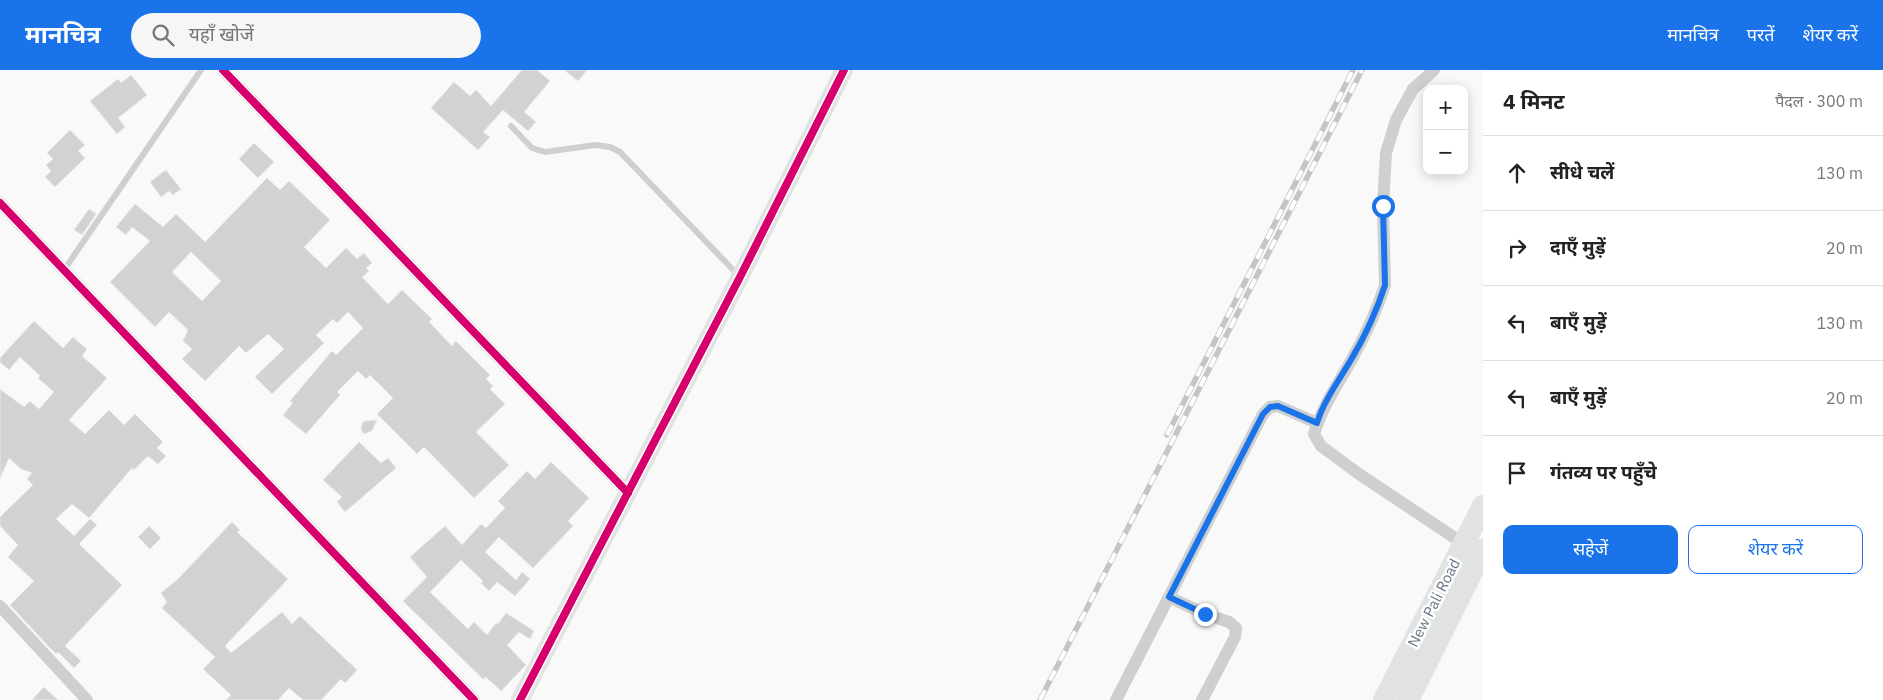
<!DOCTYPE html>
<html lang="hi">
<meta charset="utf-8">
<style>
body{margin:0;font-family:"IBM Plex Sans","Noto Sans Devanagari",sans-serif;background:#f6f6f6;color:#222}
.controls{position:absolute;right:15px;top:15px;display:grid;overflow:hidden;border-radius:10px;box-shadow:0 2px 12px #0003}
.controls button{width:45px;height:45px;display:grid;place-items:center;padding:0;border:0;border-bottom:1px solid #e0e0e0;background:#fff;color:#222;font:25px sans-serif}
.stop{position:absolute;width:15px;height:15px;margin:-11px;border:4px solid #1a73e8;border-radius:50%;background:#fff}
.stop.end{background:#1a73e8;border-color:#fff;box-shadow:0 1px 5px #0008}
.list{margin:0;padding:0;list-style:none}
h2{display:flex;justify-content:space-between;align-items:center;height:65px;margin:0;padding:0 20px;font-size:21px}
h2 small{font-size:16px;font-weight:400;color:#767676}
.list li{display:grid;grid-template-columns:32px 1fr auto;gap:15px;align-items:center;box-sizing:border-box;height:75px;padding:0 20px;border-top:1px solid #e0e0e0}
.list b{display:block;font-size:19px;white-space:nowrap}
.list em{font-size:16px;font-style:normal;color:#767676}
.actions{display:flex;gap:10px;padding:15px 20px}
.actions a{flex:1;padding:11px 0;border:1px solid #1a73e8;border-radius:10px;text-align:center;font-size:18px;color:#1a73e8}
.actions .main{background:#1a73e8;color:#fff}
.icon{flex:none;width:28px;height:28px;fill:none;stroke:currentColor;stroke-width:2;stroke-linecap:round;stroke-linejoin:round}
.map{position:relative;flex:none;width:1483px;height:630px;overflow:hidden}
header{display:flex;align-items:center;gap:30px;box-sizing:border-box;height:70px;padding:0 25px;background:#1a73e8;color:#fff}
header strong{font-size:24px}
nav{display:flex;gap:28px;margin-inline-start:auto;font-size:18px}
.search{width:350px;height:45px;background:#f6f6f6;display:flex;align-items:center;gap:12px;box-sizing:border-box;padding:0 18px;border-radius:28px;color:#767676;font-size:19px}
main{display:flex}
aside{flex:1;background:#fff}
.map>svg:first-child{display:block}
.building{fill:#d0d2d3;stroke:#e8e8e8;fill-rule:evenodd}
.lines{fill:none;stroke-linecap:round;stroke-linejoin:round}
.lane{stroke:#cecfd0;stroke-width:6}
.street{stroke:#cecfd0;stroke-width:12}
.secondary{stroke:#e1e2e2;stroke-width:18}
.highway{stroke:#e1e2e2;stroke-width:22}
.rail-casing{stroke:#c3c5c6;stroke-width:5.5}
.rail{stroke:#fff;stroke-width:4;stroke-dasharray:11;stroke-linecap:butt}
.cycleway-casing{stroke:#fff;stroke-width:11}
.cycleway{stroke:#d6006c;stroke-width:8}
.route{stroke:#1a73e8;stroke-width:6}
.labels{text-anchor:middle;stroke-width:5;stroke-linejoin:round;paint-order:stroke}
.street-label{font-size:15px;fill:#657683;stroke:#fff}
</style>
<header>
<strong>मानचित्र</strong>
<div class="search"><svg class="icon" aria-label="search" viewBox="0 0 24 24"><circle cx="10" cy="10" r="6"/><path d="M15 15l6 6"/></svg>यहाँ खोजें</div>
<nav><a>मानचित्र</a><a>परतें</a><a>शेयर करें</a></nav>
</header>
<main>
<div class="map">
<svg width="1483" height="630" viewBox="0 0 1483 630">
<rect width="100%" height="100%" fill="#f9f9f9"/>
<g class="building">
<path d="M522,0H537L550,11L524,42L536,52L528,61L503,40L483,62L490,67L478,80L431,38L454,12L470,26L476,20L491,36Z"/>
<path d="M564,0H587L578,11Z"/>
<path d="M131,5L147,25L118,48L125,57L117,64L90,31L118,9L121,13Z"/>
<path d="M70,60L85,75L78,81L85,88L55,117L45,107L51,101L46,95L53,89L47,83Z"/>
<path d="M254,73L274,92L258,108L239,89Z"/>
<path d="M166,100L181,119L173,125L169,121L161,127L150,112Z"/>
<path d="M267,108L280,120L289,111L330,150L304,177L326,198L346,178L357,189L364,183L372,193L366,198L369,201L362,207L388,234L402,220L432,249L429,252L452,276L456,271L490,305L486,309L493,316L490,319L505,334L476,362L509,395L474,428L424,377L417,384L377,344L393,328L370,305L366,309L358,301L337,322L340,325L306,364L283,345L293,333L290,331L332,281L336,285L363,258L348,242L337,253L333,249L316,265L324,273L272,324L255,307L284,279L268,264L246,283L239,276L205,311L182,289L192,279L183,271L188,260L169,242L155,257L110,212L150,171L132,157L126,165L116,157L135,134L163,157L176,144L205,172ZM191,182L221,211L202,231L172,202Z"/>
<path d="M89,139L96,144L82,165L74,160Z"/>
<path d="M34,251L63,278L73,267L87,279L82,286L107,308L69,350L85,364L109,340L124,355L135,344L163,372L157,378L166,386L158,394L148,386L134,400L132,398L89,448L72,434L56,449L74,466L90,449L97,455L79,474L122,515L65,576L81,591L74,598L58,582L56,584L50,578L10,535L34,511L8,487L18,475L0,456V447L33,415L27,409L32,403L21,399L9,388L0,408V319L24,337L30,331L39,339L54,322L38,308L40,306L20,287L9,300L0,292V288Z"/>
<path d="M377,350L372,361L364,364L361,359L362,353L365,351Z"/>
<path d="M359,372L381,393L388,388L396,398L345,442L337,432L342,427L323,410Z"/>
<path d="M551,392L589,428L568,451L573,456L533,498L499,467L485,482L516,510L522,502L530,509L515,526L497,512L489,521L481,513L483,511L461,490L430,522L468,559L474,552L487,565L496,553L498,554L506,543L534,561L530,569L519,562L507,575L526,595L501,621L486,607L483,609L403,531L427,507L410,487L445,456L462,475L481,454L486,458L505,438L498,431L527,401L535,409Z"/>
<path d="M232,452L240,460L237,462L288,509L225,576L231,583L282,542L292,554L300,546L357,600L345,613L341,609L321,630H303L289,618L278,630H226L231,625L203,599L215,587L162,538L167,532L161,523L178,509Z"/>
<path d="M149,456L161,468L150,479L138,467Z"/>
<path d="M44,617L58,630H32Z"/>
</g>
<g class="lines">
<g class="lane">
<path d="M511,56L532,78L545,82L595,75L610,77L620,82L738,205"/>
<path d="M64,200L201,0"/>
</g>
<g class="street">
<path d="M223,0L628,423"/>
<path d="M1434,0L1413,19L1396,50L1386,83L1383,136L1385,215C1377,240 1365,266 1352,289C1338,314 1322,337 1314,364L1321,376L1359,404L1464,474"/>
<path d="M0,133L474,630"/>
<path d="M1169,527L1205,544L1229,552L1236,558L1235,567L1202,630"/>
<path d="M0,536L87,630"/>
<path d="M1116,630L1263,344L1270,337L1278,336L1317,353"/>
</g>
<path class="secondary" d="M520,630L740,207L844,0"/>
<g class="highway">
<path d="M1384,630L1483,436"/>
<path d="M1408,630L1483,480"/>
</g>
<g class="rail-casing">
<g id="rail">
<path d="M1167,365L1353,0"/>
<path d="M1040,630L1362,0"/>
</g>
</g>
<use href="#rail" class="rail"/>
<g class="cycleway-casing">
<g id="cycleway">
<path d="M223,0L628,423"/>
<path d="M0,133L474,630"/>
<path d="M520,630L740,207L844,0"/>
</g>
</g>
<use href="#cycleway" class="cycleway"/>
</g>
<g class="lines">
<path class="route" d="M1205,544L1169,527L1263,344L1270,337L1278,336L1317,353C1324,330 1340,309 1352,288C1365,266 1377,240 1385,215L1383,136"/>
</g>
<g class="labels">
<g class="street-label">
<text transform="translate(1434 533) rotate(-63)" y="5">New Pali Road</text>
</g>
</g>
</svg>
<div class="controls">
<button>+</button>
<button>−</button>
</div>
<div class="stop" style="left:1383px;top:136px"></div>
<div class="stop end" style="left:1205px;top:544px"></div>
</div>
<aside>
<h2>4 मिनट<small>पैदल · 300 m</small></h2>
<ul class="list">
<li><svg class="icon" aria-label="ahead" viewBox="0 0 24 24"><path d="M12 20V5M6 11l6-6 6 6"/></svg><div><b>सीधे चलें</b></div><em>130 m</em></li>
<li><svg class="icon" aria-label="right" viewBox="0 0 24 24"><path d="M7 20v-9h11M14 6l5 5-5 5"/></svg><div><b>दाएँ मुड़ें</b></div><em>20 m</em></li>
<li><svg class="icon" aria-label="left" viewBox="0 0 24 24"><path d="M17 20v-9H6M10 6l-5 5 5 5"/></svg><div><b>बाएँ मुड़ें</b></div><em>130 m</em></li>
<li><svg class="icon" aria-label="left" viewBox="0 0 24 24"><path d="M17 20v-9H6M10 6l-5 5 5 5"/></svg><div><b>बाएँ मुड़ें</b></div><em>20 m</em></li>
<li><svg class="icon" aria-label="arrive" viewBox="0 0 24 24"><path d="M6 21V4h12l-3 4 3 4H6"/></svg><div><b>गंतव्य पर पहुँचे</b></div></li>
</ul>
<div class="actions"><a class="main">सहेजें</a><a>शेयर करें</a></div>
</aside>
</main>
